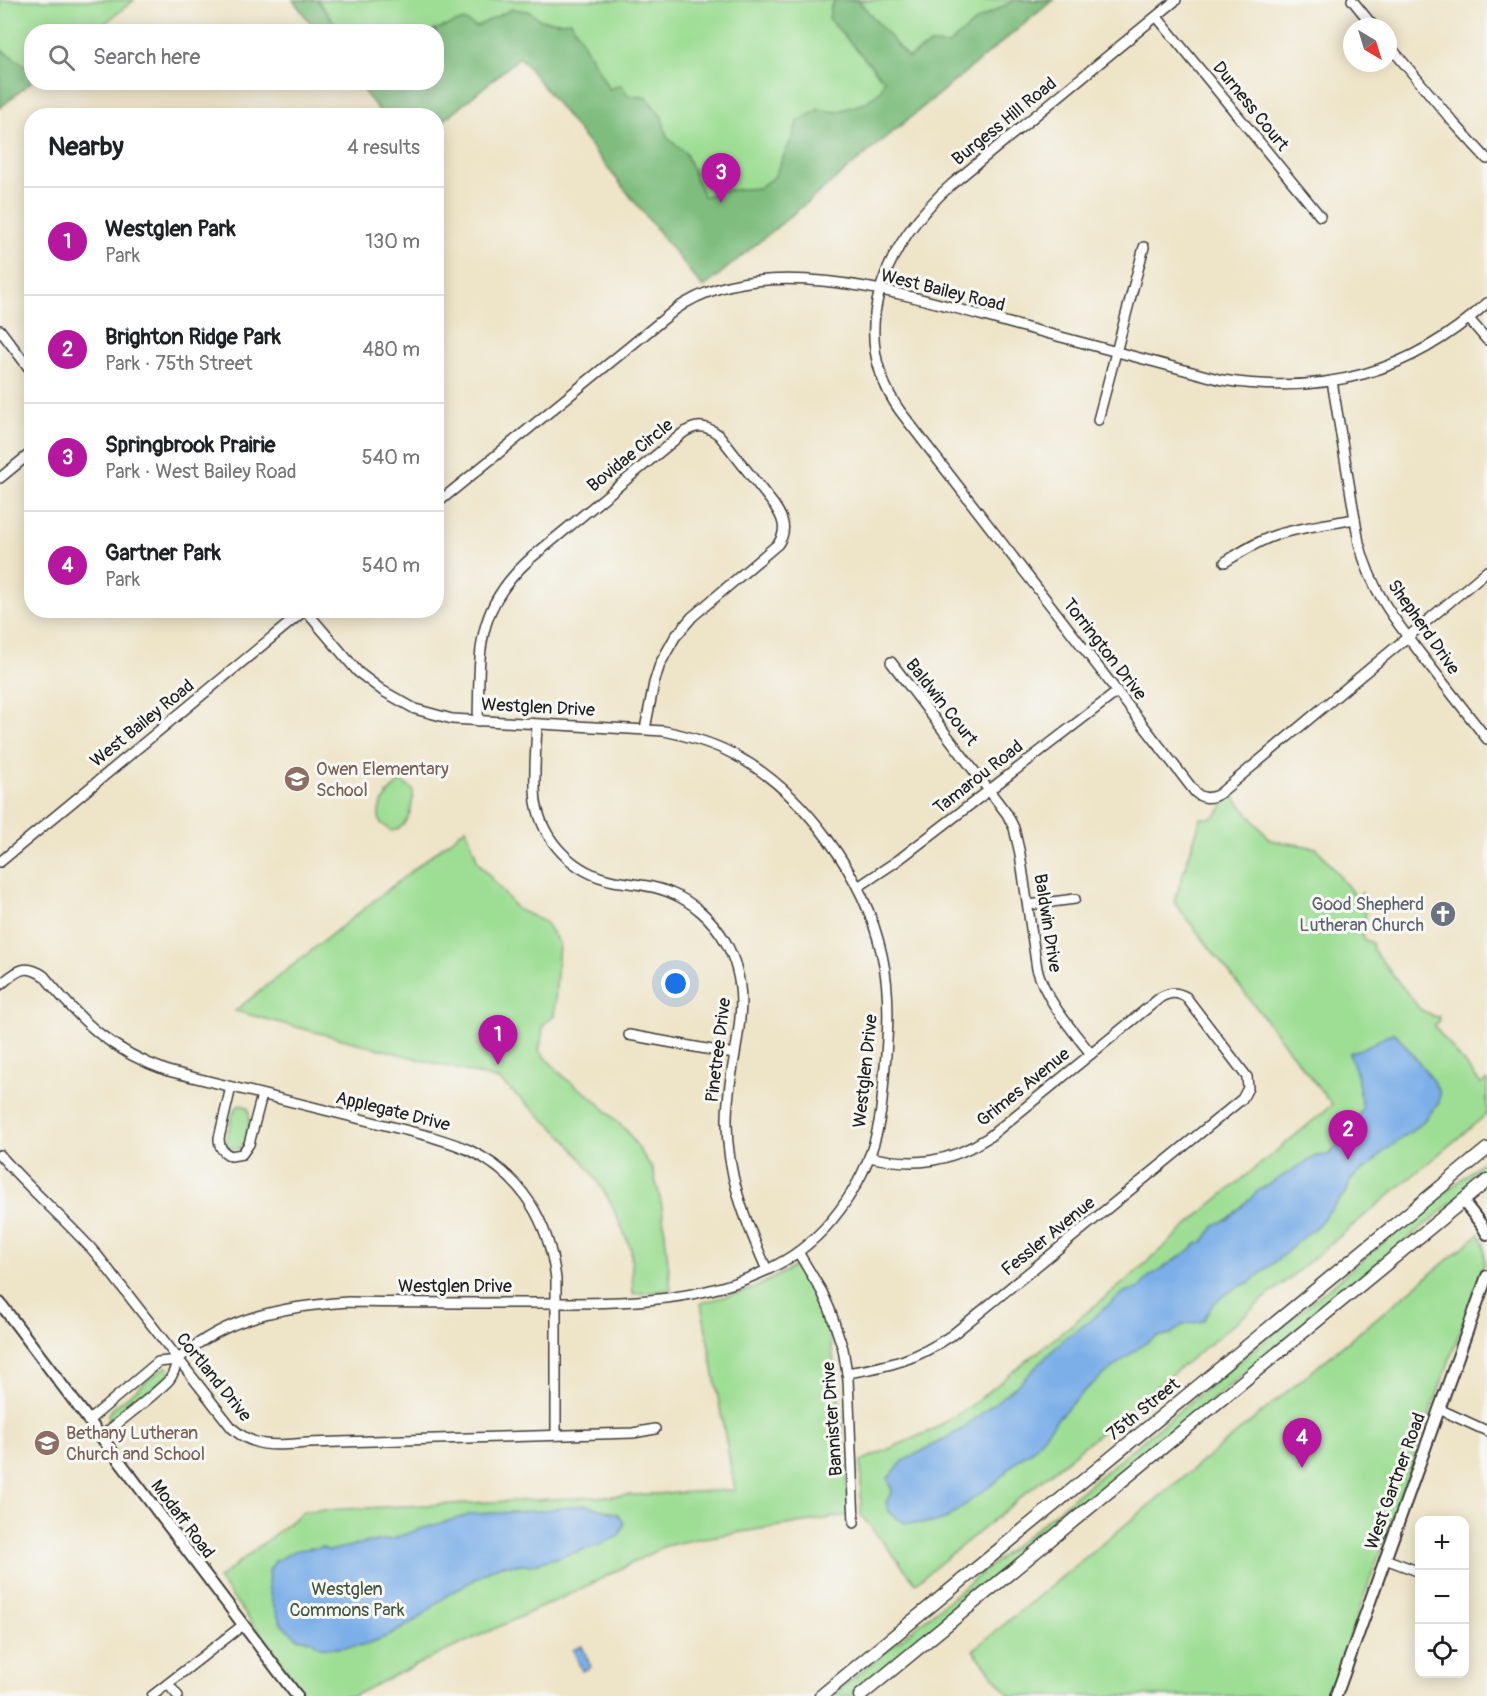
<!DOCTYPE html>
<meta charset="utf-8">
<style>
body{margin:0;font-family:Pangolin,sans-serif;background:#f6f6f6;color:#202124}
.controls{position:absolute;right:18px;bottom:18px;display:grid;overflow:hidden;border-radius:12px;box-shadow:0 3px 15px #0003}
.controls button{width:54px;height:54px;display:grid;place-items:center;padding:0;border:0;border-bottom:2px solid #e0e0e0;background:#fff;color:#202124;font:30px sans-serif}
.compass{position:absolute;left:1343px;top:18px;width:54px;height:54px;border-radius:50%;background:#fff;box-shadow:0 3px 15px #0003;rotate:142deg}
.you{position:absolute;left:676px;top:984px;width:21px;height:21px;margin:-15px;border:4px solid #fff;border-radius:50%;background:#1a73e8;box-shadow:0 0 0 9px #1a73e833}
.badge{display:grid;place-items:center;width:39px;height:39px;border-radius:50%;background:#b5179e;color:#fff;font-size:20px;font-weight:700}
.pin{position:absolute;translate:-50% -50px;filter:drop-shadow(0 2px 3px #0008)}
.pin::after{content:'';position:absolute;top:32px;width:21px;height:18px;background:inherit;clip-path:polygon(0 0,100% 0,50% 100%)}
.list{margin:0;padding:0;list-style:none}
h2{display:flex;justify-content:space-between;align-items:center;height:78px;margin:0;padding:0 24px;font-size:26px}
h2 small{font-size:20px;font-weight:400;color:#757577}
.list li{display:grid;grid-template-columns:39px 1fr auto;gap:18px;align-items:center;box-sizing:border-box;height:108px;padding:0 24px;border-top:2px solid #e0e0e0}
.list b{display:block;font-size:22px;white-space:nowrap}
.list p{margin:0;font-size:20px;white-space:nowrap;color:#757577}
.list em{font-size:20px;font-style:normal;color:#757577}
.icon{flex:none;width:33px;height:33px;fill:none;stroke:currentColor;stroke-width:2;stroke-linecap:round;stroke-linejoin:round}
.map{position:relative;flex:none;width:1487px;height:1696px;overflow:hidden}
.search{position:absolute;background:#fff;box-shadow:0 3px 15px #0003;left:24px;top:24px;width:420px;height:66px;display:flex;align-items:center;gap:15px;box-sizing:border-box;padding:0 21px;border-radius:24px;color:#757577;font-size:22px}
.panel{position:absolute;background:#fff;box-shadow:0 3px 15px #0003;left:24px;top:108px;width:420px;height:510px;border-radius:24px}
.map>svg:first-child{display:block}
.green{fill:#9ede94;stroke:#5d7d58;stroke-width:1.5}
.forest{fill:#7ebd7e;stroke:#4d6c4d;stroke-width:1.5}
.water{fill:#7bafe8;stroke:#4c6682;stroke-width:1.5}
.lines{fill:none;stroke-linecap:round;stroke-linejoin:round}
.minor-casing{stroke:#3c3a36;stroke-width:12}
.tertiary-casing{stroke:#3c3a36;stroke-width:14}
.secondary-casing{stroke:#3c3a36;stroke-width:15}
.minor{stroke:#fff;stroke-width:9}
.tertiary{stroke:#fff;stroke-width:10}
.secondary{stroke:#fff;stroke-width:12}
.labels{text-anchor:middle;stroke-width:6;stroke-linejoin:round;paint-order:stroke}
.street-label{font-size:18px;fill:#1c1c1c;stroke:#f6f6f2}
.education-label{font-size:18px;fill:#785e54;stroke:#f6f6f2;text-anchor:start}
.worship-label{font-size:18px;fill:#5b616d;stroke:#f6f6f2;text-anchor:end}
.park-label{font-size:18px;fill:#435640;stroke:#f6f6f2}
</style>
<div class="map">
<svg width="1487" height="1696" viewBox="0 0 1487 1696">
<rect width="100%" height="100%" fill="#f6f6f2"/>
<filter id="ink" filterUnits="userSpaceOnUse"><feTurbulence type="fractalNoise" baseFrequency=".0167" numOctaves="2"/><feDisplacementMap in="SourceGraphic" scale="12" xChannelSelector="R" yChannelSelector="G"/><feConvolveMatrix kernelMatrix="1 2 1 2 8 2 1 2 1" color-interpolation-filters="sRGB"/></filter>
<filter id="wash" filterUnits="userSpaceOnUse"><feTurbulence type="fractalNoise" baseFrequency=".008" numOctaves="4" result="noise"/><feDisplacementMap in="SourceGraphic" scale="24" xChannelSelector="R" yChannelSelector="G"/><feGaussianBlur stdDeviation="1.35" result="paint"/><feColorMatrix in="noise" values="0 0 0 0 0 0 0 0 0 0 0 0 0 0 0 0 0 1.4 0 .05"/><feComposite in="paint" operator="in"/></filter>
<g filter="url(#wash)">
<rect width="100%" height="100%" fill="#eee4c8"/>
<g class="green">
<path d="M0,0H134L95,31L32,32L31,82L0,108Z"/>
<path d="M293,0H1053L703,287L520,57L437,126L436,116L383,115L357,83L436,82V32L317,31Z"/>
<path d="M401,781L413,790C413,805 410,827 392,831L381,823C376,812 380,804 388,796L387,794Z"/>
<path d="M1230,792L1270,840L1317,848L1356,897L1362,893L1367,899L1363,939L1372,943L1373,950L1420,1009L1432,1016L1440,1017L1439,1021L1434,1026L1481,1084L1487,1080V1114L1246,1314L916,1583L861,1515V1461L930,1431L967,1409L1128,1279L1208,1207L1332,1105L1174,902L1201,818C1223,821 1220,804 1230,792Z"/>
<path d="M466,828L478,862L517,909L545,922L559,943L554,1016L543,1025L542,1037L539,1051L566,1079L592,1097L627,1131L653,1170L662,1207L671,1290L633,1294L631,1249L611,1203L591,1171L564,1137L499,1080L235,1011Z"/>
<path d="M240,1105L247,1107C252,1114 248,1136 244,1144C239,1152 227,1149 226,1140C226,1136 229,1130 230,1126C232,1118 232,1110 240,1105Z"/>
<path d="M1487,1158V1174L851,1696H832Z"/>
<path d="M1479,1234L1484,1244L1485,1262L1328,1696H1010L973,1650Z"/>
<path d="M799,1264L814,1289L828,1324L838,1389L846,1463L849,1515L697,1539L665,1546L585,1587L416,1665L353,1696H305L267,1642L218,1579L304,1511L735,1490L701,1303L753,1289Z"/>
<path d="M164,1367H167L169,1369V1375L116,1419L109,1418L108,1415L110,1411Z"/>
</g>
<g class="forest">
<path d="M293,0H317L335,23L336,31H317Z"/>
<path d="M835,0H858L908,58L930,44L948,45L979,19L1015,0H1053L703,288L520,57L437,126L436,116L383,115L357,83L436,82V32L431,31L464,20L476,27L512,9L528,11L541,20L559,22L571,21L609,89L621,85L628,95L647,98L662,117L667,137L686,154L704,197L718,191L758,188L774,177L793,136L797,122L819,109L835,112L865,103L881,90L884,80L829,19L831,6Z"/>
<path d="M0,49L32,70L31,82L0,108Z"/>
</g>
<g class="water">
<path d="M1392,1033L1396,1034L1402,1041L1432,1079L1440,1093L1439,1103L1420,1125L1382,1153L1368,1167L1357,1174L1350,1181L1347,1191L1316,1227L1296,1243L1288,1251L1250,1282L1234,1289L1213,1304L1203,1321L1183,1325L1171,1334L1156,1337L1144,1344L1115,1366L1084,1391L1059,1417L1032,1451L1020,1458L997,1481L947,1518L932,1523H906L895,1518L888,1510L886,1502L892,1491L888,1478L903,1461L959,1431L978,1416L1021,1382L1065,1338L1087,1323L1120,1295L1127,1291L1138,1289L1150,1276L1190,1250L1196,1244L1202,1243L1216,1224L1228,1219L1259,1190L1316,1156L1329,1155L1347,1133L1359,1115L1362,1108L1357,1074L1349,1054L1351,1052C1366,1048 1378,1040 1392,1033Z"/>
<path d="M586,1505L618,1514L624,1523L619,1536L597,1546L531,1565H501L488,1571L446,1596L418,1619L391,1635L364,1645L337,1648L320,1647L312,1641L298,1638L282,1625L273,1605L268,1585L269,1571L275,1561L297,1550L322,1547L329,1551L364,1543L392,1539L417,1530L472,1514L535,1511Z"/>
<path d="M582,1646L591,1667L582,1671L573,1650Z"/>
</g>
</g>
<g filter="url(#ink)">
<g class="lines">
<g class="minor-casing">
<g id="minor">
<path d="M1176,0L952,184C886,242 844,331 900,411L1195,792C1202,799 1211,799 1219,794L1487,571"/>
<path d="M1352,0L1374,27"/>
<path d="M1157,17L1320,216"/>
<path d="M1388,44L1453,122L1487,159"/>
<path d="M1469,319L1487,340"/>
<path d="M0,330L32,372"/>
<path d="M1332,381L1359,543C1372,593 1396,622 1427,662C1447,688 1467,713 1487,739"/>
<path d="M1098,420L1144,247"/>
<path d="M0,478L32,452"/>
<path d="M436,504L676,309C766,245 923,300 1020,326C1087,344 1155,362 1222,380C1325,396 1410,373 1487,303"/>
<path d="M1225,562C1241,552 1258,541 1276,535C1301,527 1329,524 1355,519"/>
<path d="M891,662L1007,814L1014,828L1020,854L1037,969C1047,1002 1070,1027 1091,1054"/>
<path d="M478,721C480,651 474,609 531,558L683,433C697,424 706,425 719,435L774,505C783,518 788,530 778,544L692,617L675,637L660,664L654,683L645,729"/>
<path d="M537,725C536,750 533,777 536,802C543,842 574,873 614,881C633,884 653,885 671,893C693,902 713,920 725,941C759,1001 728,1054 727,1118C726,1174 745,1220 767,1270"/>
<path d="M0,862L305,610"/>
<path d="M858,887L897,861L1117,692"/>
<path d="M1028,905L1075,899"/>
<path d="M0,985C16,972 24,962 44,976C82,1022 111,1051 168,1071L429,1136C442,1140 456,1144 469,1150C522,1175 549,1222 556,1279V1435"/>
<path d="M629,1035L734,1054"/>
<path d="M231,1087L219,1138C219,1147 222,1152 231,1156L242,1154L249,1144L262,1095"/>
<path d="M0,1155C30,1190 66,1220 97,1255L232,1428C256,1450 279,1445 308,1443L633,1433L655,1429"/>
<path d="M798,1252L822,1292L830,1310L843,1349L848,1379L854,1523"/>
<path d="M847,1373C890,1366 916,1360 952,1335L1242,1099L1248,1088L1247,1077L1186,997C1177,992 1171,992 1161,997L989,1137C949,1163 915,1167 869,1157"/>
<path d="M1439,1409L1487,1431"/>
<path d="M88,1421L158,1362L178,1360"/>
<path d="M101,1437C123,1418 148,1401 168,1381C175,1375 174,1364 181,1357C227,1316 288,1306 348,1302C406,1303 464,1303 522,1303C610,1303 705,1307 784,1261C832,1233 869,1177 879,1122C882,1107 883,1092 884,1077C888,1036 891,995 882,955C865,877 804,791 733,754C711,742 688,736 664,731L452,719L415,709L383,691L358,672L305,610"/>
<path d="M1385,1559L1420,1572"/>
<path d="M168,1684L178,1696"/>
<path d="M152,1696L243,1625"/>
</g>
</g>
<g class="tertiary-casing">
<g id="tertiary">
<path d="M1463,1201L1481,1224L1487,1234"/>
<path d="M0,1303L297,1696"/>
<path d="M1336,1696L1487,1276"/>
</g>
</g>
<g class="secondary-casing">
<g id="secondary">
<path d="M821,1696L1487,1149"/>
<path d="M860,1696L1487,1181"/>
</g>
</g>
<use href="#minor" class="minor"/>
<use href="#tertiary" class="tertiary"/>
<use href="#secondary" class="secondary"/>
</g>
</g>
<defs>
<g id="school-disc" transform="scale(1.35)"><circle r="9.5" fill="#8d6e63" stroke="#f6f6f2"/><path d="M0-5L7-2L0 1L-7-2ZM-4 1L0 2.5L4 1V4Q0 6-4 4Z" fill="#fff"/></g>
<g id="church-disc" transform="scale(1.35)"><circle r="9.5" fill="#6b7280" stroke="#f6f6f2"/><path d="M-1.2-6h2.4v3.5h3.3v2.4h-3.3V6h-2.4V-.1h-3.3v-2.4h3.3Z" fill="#fff"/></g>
</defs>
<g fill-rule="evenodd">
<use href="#school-disc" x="297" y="779"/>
<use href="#church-disc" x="1443" y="914"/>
<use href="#school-disc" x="47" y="1443"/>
</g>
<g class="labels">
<g class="street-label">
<text transform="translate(1251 106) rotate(51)" y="6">Durness Court</text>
<text transform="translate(1004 121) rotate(-39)" y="6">Burgess Hill Road</text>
<text transform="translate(943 290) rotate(14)" y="6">West Bailey Road</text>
<text transform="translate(630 455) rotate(-39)" y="6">Bovidae Circle</text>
<text transform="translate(1424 627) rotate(55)" y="6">Shepherd Drive</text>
<text transform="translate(1105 649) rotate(52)" y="6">Torrington Drive</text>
<text transform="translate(942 702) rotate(52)" y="6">Baldwin Court</text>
<text transform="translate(538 707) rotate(3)" y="6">Westglen Drive</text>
<text transform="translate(142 723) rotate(-39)" y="6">West Bailey Road</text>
<text transform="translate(978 777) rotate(-38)" y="6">Tamarou Road</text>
<text transform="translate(1048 923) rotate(81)" y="6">Baldwin Drive</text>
<text transform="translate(718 1050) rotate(-83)" y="6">Pinetree Drive</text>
<text transform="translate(865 1071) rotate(-84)" y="6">Westglen Drive</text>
<text transform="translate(1023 1087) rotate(-39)" y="6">Grimes Avenue</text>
<text transform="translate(393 1111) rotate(14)" y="6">Applegate Drive</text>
<text transform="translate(1048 1236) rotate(-39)" y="6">Fessler Avenue</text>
<text x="455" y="1292">Westglen Drive</text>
<text transform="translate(214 1377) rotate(51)" y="6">Cortland Drive</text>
<text transform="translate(1143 1409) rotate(-39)" y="6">75th Street</text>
<text transform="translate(832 1419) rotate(-94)" y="6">Bannister Drive</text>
<text transform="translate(1395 1481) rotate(-70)" y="6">West Gartner Road</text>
<text transform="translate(183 1519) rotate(53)" y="6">Modaff Road</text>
</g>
<g class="education-label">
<text x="316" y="775">Owen Elementary<tspan x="316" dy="21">School</tspan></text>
<text x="66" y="1439">Bethany Lutheran<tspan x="66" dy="21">Church and School</tspan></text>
</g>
<g class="worship-label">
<text x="1424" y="910">Good Shepherd<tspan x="1424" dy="21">Lutheran Church</tspan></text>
</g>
<g class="park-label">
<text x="347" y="1595">Westglen<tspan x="347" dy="21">Commons Park</tspan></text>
</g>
</g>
</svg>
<div class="controls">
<button>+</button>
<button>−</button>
<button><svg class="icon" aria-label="locate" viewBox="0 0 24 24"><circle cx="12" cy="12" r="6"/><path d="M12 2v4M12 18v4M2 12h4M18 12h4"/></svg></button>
</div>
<svg class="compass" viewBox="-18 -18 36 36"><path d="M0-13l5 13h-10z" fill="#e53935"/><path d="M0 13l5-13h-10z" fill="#757577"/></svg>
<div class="you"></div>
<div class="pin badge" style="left:498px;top:1065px">1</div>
<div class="pin badge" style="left:1348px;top:1160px">2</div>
<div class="pin badge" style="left:721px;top:203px">3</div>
<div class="pin badge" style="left:1302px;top:1468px">4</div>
<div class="search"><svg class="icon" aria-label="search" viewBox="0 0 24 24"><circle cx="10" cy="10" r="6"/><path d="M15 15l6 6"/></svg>Search here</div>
<section class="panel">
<h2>Nearby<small>4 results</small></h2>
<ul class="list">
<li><span class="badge">1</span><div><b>Westglen Park</b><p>Park</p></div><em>130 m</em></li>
<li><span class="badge">2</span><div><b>Brighton Ridge Park</b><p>Park · 75th Street</p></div><em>480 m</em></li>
<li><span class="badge">3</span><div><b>Springbrook Prairie</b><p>Park · West Bailey Road</p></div><em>540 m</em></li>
<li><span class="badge">4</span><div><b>Gartner Park</b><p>Park</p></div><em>540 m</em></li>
</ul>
</section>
</div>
